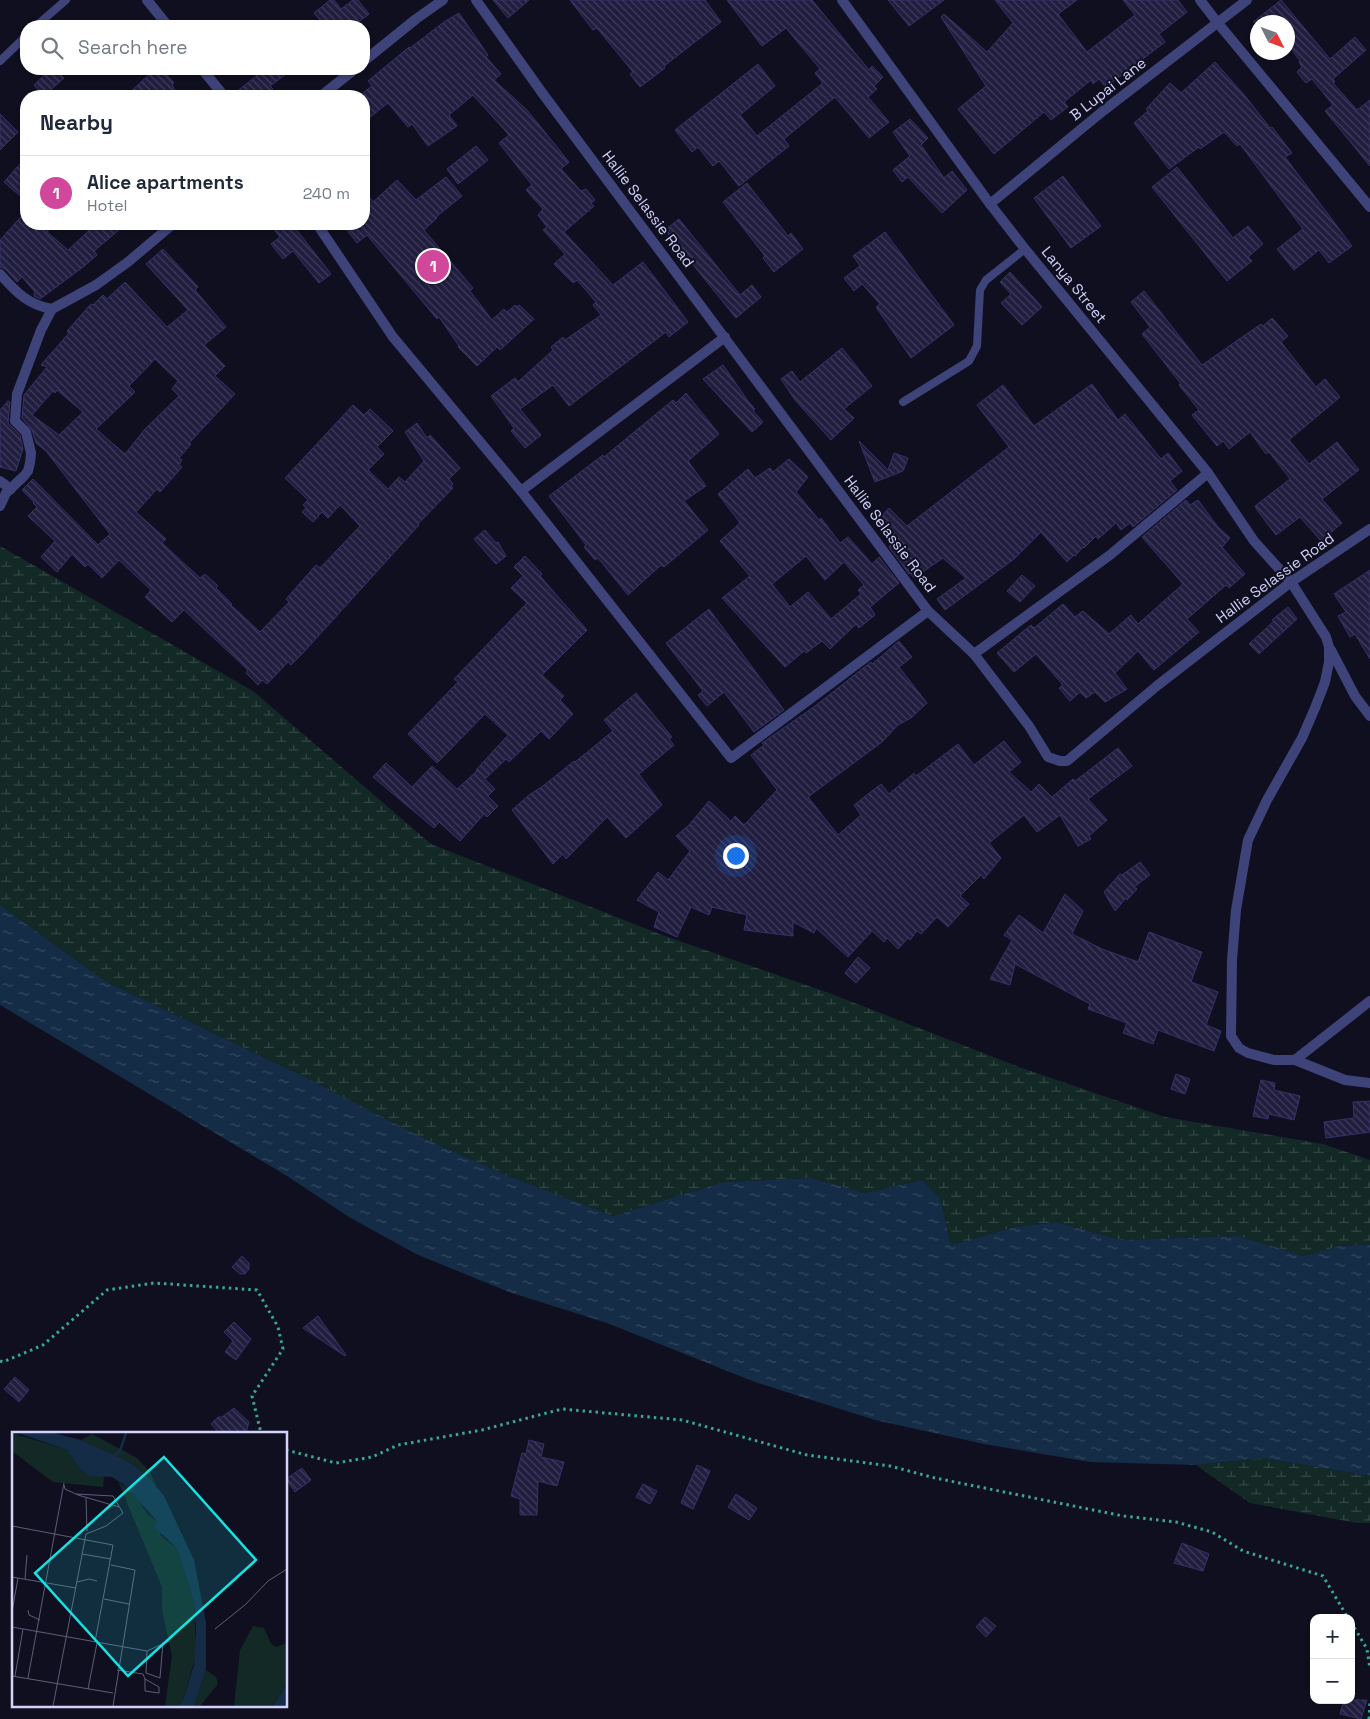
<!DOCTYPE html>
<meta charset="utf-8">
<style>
body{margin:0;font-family:"Space Grotesk",sans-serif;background:#f2f2f3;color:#1f2937}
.controls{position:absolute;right:15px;bottom:15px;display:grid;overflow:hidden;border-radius:10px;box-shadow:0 1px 4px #0004}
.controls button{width:45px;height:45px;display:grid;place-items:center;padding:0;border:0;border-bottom:1px solid #e0e1e3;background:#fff;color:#1f2937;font:25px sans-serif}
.compass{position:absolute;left:1250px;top:15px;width:45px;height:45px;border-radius:50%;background:#fff;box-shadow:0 1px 4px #0004;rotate:132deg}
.you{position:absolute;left:735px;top:855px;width:18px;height:18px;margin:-12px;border:4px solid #fff;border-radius:50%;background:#1a73e8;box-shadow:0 0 0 8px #1a73e833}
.badge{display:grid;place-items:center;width:32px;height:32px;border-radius:50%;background:#7c3aed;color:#fff;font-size:16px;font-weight:700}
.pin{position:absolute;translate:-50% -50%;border:2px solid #fff;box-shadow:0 1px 5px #0006}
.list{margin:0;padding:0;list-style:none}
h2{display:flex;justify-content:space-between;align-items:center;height:65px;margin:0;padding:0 20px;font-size:21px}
h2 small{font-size:16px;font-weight:400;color:#747a83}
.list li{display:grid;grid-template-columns:32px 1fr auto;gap:15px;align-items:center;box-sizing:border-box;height:75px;padding:0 20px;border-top:1px solid #e0e1e3}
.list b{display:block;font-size:19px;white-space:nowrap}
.list p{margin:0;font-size:16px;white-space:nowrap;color:#747a83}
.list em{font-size:16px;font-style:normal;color:#747a83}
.icon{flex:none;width:28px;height:28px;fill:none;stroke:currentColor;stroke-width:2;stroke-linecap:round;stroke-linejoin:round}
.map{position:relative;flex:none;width:1370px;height:1719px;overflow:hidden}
.search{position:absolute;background:#fff;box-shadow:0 1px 4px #0004;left:20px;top:20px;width:350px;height:55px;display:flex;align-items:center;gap:12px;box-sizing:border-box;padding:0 18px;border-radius:20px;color:#747a83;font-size:19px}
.panel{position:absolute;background:#fff;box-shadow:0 1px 4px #0004;left:20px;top:90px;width:350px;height:140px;border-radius:20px}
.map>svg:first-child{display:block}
.wetland{fill:url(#wetland-marsh)}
.water{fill:url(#water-ripples)}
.building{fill:url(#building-back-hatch);stroke:#363169;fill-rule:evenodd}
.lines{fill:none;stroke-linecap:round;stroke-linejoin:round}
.path{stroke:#39a794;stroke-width:3;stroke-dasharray:2.5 4;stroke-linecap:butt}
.lane{stroke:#3e437a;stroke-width:8}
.street{stroke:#3e437a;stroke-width:10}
.labels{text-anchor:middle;stroke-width:4;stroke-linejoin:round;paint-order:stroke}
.street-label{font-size:15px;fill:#d2d2fb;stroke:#100f20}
.inset-river{fill:none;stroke:#142c45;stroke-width:2.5}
.inset-road{fill:none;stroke:#5e5d78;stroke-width:1}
.view{fill:#15e3e1;fill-opacity:0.15;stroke:#15e3e1;stroke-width:2.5}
.inset-edge{fill:none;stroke:#d2d2fb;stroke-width:2.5}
</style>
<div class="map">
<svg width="1370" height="1719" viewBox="0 0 1370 1719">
<defs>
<pattern id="wetland-marsh" width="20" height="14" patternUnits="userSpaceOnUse" patternTransform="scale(1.25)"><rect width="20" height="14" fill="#132926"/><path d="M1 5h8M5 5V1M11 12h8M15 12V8" fill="none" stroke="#344746"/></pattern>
<pattern id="water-ripples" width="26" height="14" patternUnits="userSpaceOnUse" patternTransform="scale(1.25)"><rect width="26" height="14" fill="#142c45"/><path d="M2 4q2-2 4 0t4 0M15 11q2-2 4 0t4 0" fill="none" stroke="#354a61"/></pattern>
<pattern id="building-back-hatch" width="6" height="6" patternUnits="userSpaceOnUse" patternTransform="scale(1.25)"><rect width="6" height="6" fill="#201d3f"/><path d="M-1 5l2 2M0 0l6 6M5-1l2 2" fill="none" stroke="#403d5c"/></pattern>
</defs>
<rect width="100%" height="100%" fill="#100f20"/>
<g class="wetland">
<path d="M0,546L253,691L431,844L662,935L829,993L1019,1067L1165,1117L1323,1144L1370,1160V1244L1340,1246L1304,1256L1239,1236L1121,1240L1056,1222L1015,1227L951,1245L940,1198L922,1180L864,1193L810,1178L724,1182L613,1216L506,1175L417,1135L303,1076L105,981L0,905Z"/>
<path d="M1263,1458L1370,1476V1523H1357L1250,1503L1196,1465Z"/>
</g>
<path class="water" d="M0,905L105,981L303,1076L417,1135L506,1175L613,1216L724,1182L811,1178L864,1193L922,1180L940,1198L951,1245L1015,1227L1056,1222L1121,1240L1239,1236L1304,1256L1340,1246L1370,1244V1476L1263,1458L1196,1465L1090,1462L984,1444L875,1420L755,1382L607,1323L509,1292L416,1254L349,1217L287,1176L0,1005Z"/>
<g class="building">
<path d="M330,0H334L341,9L353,0H358L369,14L353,26H325L314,13Z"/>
<path d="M493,0H529L508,18Z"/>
<path d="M570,0H705L721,22L664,66L665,68L640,87L630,74L633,72L597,28L593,30Z"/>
<path d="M727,0H812L869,70L872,66L883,77L874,86L877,89L868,97L889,122L869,138L835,97L784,139L789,146L739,186L719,161L713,166L698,147L692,152L675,130L758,64L775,86L740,115L757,136L823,83L815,73L820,69L786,28L762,46Z"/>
<path d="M888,0H944L909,26Z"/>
<path d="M995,0H1077L1058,14L1087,52L1135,15L1123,0H1178L1187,12L1159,34L1165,42L1106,87L1099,79L1093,84L1091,80L1064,102L1068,107L1051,120L1044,112L994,154L958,109L986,86L941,17L944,14L987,52L1013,23Z"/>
<path d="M1281,0L1330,59L1355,37L1366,50L1333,79L1335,82L1333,83L1357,110L1370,100V166L1325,111L1333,105L1312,79L1306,83L1297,72L1302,67L1299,62L1300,61L1288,44V22H1253Z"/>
<path d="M459,13L488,55L486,57L501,74L494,80L527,110L569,162L561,169L581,191L586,189L595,200L591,203L594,206L564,232L613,285L643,262L688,322L669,337L666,332L569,406L553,385L520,409L541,435L525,448L511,431L514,428L491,396L515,378L518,382L553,350L551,347L563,337L565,340L601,315L593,305L596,302L577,280L573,283L554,264L565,254L543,230L547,227L538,215L543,209L526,190L532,185L499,143L509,135L473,95L449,115L457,126L428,146L412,124L408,127L388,103L364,122V92L372,86L368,81L409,47L410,48L444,22Z"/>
<path d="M1215,62L1246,97L1270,128L1272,127L1292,153L1285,157L1352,246L1329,263L1319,250L1294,270L1277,249L1303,229L1240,144L1237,146L1224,132L1200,149L1199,147L1169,169L1134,123L1148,111L1146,109L1170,83L1181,93Z"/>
<path d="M51,69H54L64,78L44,96L34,85Z"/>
<path d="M155,69H161L174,83L172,85L179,96H126Z"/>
<path d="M265,69H293L270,86L273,89L263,96H231Z"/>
<path d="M0,114L18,132L0,150Z"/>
<path d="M910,119L928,138L921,145L944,178L952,171L967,190L942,213L908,177L902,182L893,170L910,156L893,132Z"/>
<path d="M476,146L488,160L458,184L447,169Z"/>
<path d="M26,157V201L4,182Z"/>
<path d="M1177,167L1233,238L1248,226L1263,244L1248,257L1252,261L1227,281L1152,187Z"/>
<path d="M1063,176L1101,226L1071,248L1034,198Z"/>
<path d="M446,177L462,196L436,217L437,218L424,230L473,288L470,291L492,320L504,309L507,312L515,305L517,307L519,305L534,319L500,350L497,347L477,366L458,347L459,346L439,317L437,319L367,235L357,243L342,224H364V190L373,202L397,180L416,200Z"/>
<path d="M747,183L788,236L791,233L803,249L774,272L763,258L765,256L723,202Z"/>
<path d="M26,211V224H54L47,232L68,250L96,224H126L94,251L97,255L83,267L40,299L34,296L35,292L22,277L17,282L5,269L0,267V240Z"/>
<path d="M679,219L740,295L752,285L761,297L736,318L665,230Z"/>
<path d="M270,224H292L331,274L319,283L293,251L283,259L271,244L280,237Z"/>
<path d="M885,232L954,325L911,358L876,307L880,304L862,284L854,291L844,278L860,266L853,256Z"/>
<path d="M163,249L198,287L195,290L226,327L204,345L225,366L215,376L235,394L189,443L191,444L179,458L182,460L179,465L182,467L160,492L157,489L136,512L166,539L162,543L200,578L205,574L218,586L216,588L232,604L231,605L260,632L289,602L286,599L316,565L320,568L360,526L340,505L328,518L322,512L313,522L302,512L306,508L303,505L308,500L285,478L353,405L364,415L370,409L393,431L377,447L384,454L368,470L388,489L399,477L405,482L424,461L405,432L417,423L427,438L430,435L460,468L449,479L453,484L451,486L453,488L418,524L419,525L302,654L291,665L288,662L267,684L262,680L258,685L246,673L248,670L184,610L172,622L145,597L151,590L119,560L102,578L88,564L85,567L72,554L57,572L41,557L55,541L28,516L37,507L33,503L34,502L22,490L33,479L98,545L110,534L46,451L36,443L32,430L22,418L24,395L47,367L41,365L69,333L67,331L91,304L93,305L103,295L107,299L125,282L167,327L188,310L146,264ZM155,359L178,381L172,389L179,396L145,429L125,454L96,429L135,392L129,386ZM57,390L83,412L59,435L32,415L53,391L55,393Z"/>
<path d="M1010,272L1042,307L1022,325L1001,303L1011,294L1000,282Z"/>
<path d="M1144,291L1202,365L1261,324L1263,326L1272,318L1288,336L1281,342L1316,387L1325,379L1340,397L1289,440L1309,464L1337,442L1359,470L1322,499L1342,523L1321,541L1300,517L1276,535L1257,510L1255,506L1290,479L1269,452L1266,454L1250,432L1229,449L1223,441L1217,446L1192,415L1199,410L1179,385L1181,384L1142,334L1150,327L1131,302Z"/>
<path d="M842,348L872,386L844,409L854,418L831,440L795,400L781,379L792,371L800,382Z"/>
<path d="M723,365L748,401L755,409L753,411L763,422L752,432L703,379Z"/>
<path d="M1092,384L1118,420L1125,414L1161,459L1168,453L1182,471L1170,481L1177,490L1133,527L1130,523L1121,530L1116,523L1098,539L1096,536L1084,548L1083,547L1075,556L1074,555L1067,562L1041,532L1014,559L945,610L937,599L966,578L943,558L914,578L910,573L909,574L889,547L893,542L876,523L889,508L907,526L1009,447L977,405L1003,385L1034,426Z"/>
<path d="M686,393L719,434L688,461L706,486L684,501L708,530L664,567L661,565L628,595L598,558L595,560L584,547L586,545L549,496L603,455L604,457L673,400L676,403Z"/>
<path d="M8,401L10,402L8,423L20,435L23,449L16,471L0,467V410Z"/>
<path d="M859,441L888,470L894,453L908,458L903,471L875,482Z"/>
<path d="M789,459L808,477L796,492L819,520L821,518L840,543L848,537L872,564L879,557L899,583L870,607L875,615L859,628L856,624L830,649L822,641L806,653L804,651L785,667L722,598L750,576L720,541L740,523L718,494L748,469L755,478L770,468L773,472ZM806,556L825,580L844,562L864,585L858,590L861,594L831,619L808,592L790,607L772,584Z"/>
<path d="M1186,500L1190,505L1198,500L1218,527L1230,538L1222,547L1245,574L1229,588L1226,585L1187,619L1199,632L1154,670L1138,651L1115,673L1127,689L1105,702L1095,692L1086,698L1080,692L1070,701L1059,688L1063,685L1036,654L1014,672L997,653L1031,625L1034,628L1063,604L1075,617L1083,611L1109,634L1131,615L1138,624L1183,584L1142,537Z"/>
<path d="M485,530L496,543L498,542L506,556L496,564L474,539Z"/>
<path d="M525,556L542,574L540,576L587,630L542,675L564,696L560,700L573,714L549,739L541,731L509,762L506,759L485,779L495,789L488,796L498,806L487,817L484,814L460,841L439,822L434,828L373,777L386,763L412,787L432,766L457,789L477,771L476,770L508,735L485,714L437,763L408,734L458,682L454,679L527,603L511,588L523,576L514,567Z"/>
<path d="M1370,570V659L1355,634L1350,637L1338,616L1346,612L1334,594Z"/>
<path d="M1022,575L1035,586L1020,602L1007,591Z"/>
<path d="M1288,607L1297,619L1259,654L1249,644L1274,621L1272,620Z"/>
<path d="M709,609L784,710L754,732L724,692L707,706L698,695L703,691L666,643Z"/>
<path d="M899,641L912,657L899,667L927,703L911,718L898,725L882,742L808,797L838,835L861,815L854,805L881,784L889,794L914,773L916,776L958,744L974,765L1004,741L1021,762L1009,772L1031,792L1039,784L1052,797L1073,779L1075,781L1118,748L1132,766L1088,799L1107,820L1089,836L1091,839L1078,846L1060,815L1037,832L1024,815L989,843L1001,858L984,879L981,875L960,896L969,904L948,927L937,917L921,934L917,931L910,940L908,938L898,949L887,938L884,942L872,931L848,957L816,928L814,933L793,922V936L744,930L747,915L712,907L709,915L691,907L677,937L654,927L659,912L637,900L658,872L668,880L690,851L676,836L689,825L709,801L731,821L735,816L744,825L777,790L751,755L764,745L762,743L815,706L871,662L872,664Z"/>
<path d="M636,693L672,737L669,739L674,745L639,774L662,805L626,838L607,817L566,859L563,854L553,864L512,810L529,795L543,786L574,761L575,762L613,731L604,720Z"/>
<path d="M1140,862L1150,875L1134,887L1137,889L1127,900L1126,898L1115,911L1104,892L1120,874L1122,875Z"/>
<path d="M1065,894L1083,911L1072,934L1102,949L1138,962L1149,932L1202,952L1191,982L1218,992L1206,1025L1221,1031L1214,1051L1158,1030L1153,1044L1123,1033L1127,1023L1088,1009L1090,1004L1015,964L1010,985L990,979L1012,940L1004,935L1019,915L1043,933Z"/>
<path d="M858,957L870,968L856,983L845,973Z"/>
<path d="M1176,1074L1190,1079L1185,1094L1171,1089Z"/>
<path d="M1261,1080L1275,1083L1274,1090L1300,1096L1294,1120L1269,1114L1268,1119L1253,1116Z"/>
<path d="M1370,1101V1132L1326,1138L1324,1122L1354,1118L1353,1102Z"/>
<path d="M242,1256L249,1263V1269L245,1274H240L232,1267Z"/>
<path d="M318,1316L346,1355L345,1356L303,1328Z"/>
<path d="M234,1322L251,1339L236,1360L225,1352L233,1341L224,1332Z"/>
<path d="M15,1377L29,1390L19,1402L4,1389Z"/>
<path d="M234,1408L249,1422L246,1433H219L211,1424L218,1417H222Z"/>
<path d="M529,1440L544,1444L541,1457L564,1462L557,1486L538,1481L537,1515H520V1499L511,1496L522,1453L526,1454Z"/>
<path d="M697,1465L710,1471L693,1509L681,1503Z"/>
<path d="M302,1468L311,1480L295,1492L286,1479Z"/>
<path d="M643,1484L657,1491L650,1504L636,1497Z"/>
<path d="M736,1494L757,1508L749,1520L728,1507Z"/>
<path d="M1182,1543L1209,1554L1203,1571L1174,1563Z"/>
<path d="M985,1617L996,1626L986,1637L976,1627Z"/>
<path d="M1344,1700H1367L1361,1719L1340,1714Z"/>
</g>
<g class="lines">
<g class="path">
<path d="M0,1361L3,1362L43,1345L107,1290L154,1283L257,1290L278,1327L283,1349L252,1396L261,1433"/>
<path d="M286,1450L336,1463L372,1457L398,1445L482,1430L562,1409L682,1420L807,1455L890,1466L935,1478L1123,1516L1176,1522L1212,1532L1243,1551L1323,1576L1348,1618"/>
<path d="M1351,1622L1367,1649L1370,1669"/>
<path d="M1369,1719L1370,1702"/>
</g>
<g class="lane">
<path d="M36,26L66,0"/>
<path d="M0,61L26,36"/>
<path d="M903,402L969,361L977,346L980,290L986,280L1025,249"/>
</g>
<g class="street">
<path d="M147,0L168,26"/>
<path d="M476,0L543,94L928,611L974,654L1029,726L1048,757L1060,761H1067L1158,685L1291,582L1370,529"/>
<path d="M842,0L990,204L1025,249L1208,473L1254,541L1291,582L1326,637L1329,647V662L1325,682L1315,708L1302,738L1267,800L1248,840L1236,910L1232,960L1231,1036L1239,1048L1248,1053L1274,1060H1295L1345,1080L1370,1083"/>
<path d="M1200,0L1217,22L1370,207"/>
<path d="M364,61L416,19L443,0"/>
<path d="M202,69L224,96"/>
<path d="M321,96L355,69"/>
<path d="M990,204L1103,111L1247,0"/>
<path d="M317,224L393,337L521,491L731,758L928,611"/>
<path d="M0,274C16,292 28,305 52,309L96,285L128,262L173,224"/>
<path d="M0,481L11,489"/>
<path d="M521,491L725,337"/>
<path d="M0,506L6,493L24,476L28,471L30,463L31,453L26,432L15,421L17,394L41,330L52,309"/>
<path d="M1331,650L1355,696L1370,716"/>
<path d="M974,654L1110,555L1208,473"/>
<path d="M1295,1060L1370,1001"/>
</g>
</g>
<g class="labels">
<g class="street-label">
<text transform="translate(1108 89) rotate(-38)" y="5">B Lupai Lane</text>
<text transform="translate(648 209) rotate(53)" y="5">Hallie Selassie Road</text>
<text transform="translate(1074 285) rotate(51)" y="5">Lanya Street</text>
<text transform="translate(890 534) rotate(53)" y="5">Hallie Selassie Road</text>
<text transform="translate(1275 578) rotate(-36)" y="5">Hallie Selassie Road</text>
</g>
</g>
<g transform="translate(12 1432)">
<rect width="275" height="275" fill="#100f20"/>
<path d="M241,194L252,196L259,212L264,215L275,211V251L261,274H222L228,218ZM194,238L204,245L206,252L188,274H182Z" fill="#132926"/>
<path d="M0,1L55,18L67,36L77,44H92L91,55L41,50L0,19ZM80,2L125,26L138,40L145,56L134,42L112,27L69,8ZM106,49L122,62L136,83L145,89L149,104L165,116L182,170L184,223L171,268L166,274H153L160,224L150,178V155Z" fill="#132926"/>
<path d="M6,1H42L69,8L112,27L134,42L152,64L182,128L194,190V238L182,274H166L171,268L182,233L184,196L182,170L165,116L142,95L145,89L111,52L100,45L77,44L67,36L55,18ZM275,251V274H261L275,252Z" fill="#142c45"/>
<path class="inset-river" d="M102,24L108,19L114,1"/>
<path class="inset-road" d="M52,53L53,57L66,63L107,75M74,66L75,99M0,94L101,113L83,210M70,122L99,127M99,133L123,138L101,274M0,145L64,156M13,147L15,123M65,150L77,147L85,149M92,167L117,172M16,178L17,183L28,188M0,180L6,146M0,195L135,219L134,241L148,246L151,210M203,197L234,172L256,149L275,137M135,219L157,209M105,238L131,242L133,247M0,244L101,261M3,244L11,197M16,246L52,51M133,247L147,255V261L133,259ZM76,257L85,211M41,274L74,102L94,94L111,81L101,64L64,62"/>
<path class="view" d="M152,25L244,128L116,244L23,141Z"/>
<rect width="275" height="275" class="inset-edge"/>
</g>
</svg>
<div class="controls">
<button>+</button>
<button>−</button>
</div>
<svg class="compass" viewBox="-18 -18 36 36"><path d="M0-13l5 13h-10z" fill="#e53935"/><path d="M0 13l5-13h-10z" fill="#747a83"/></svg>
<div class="you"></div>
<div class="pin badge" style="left:433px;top:266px;background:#d1479c">1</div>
<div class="search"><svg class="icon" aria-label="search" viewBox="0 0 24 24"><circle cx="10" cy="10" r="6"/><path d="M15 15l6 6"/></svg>Search here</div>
<section class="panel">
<h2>Nearby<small></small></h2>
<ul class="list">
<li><span class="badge" style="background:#d1479c">1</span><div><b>Alice apartments</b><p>Hotel</p></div><em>240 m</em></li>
</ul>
</section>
</div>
